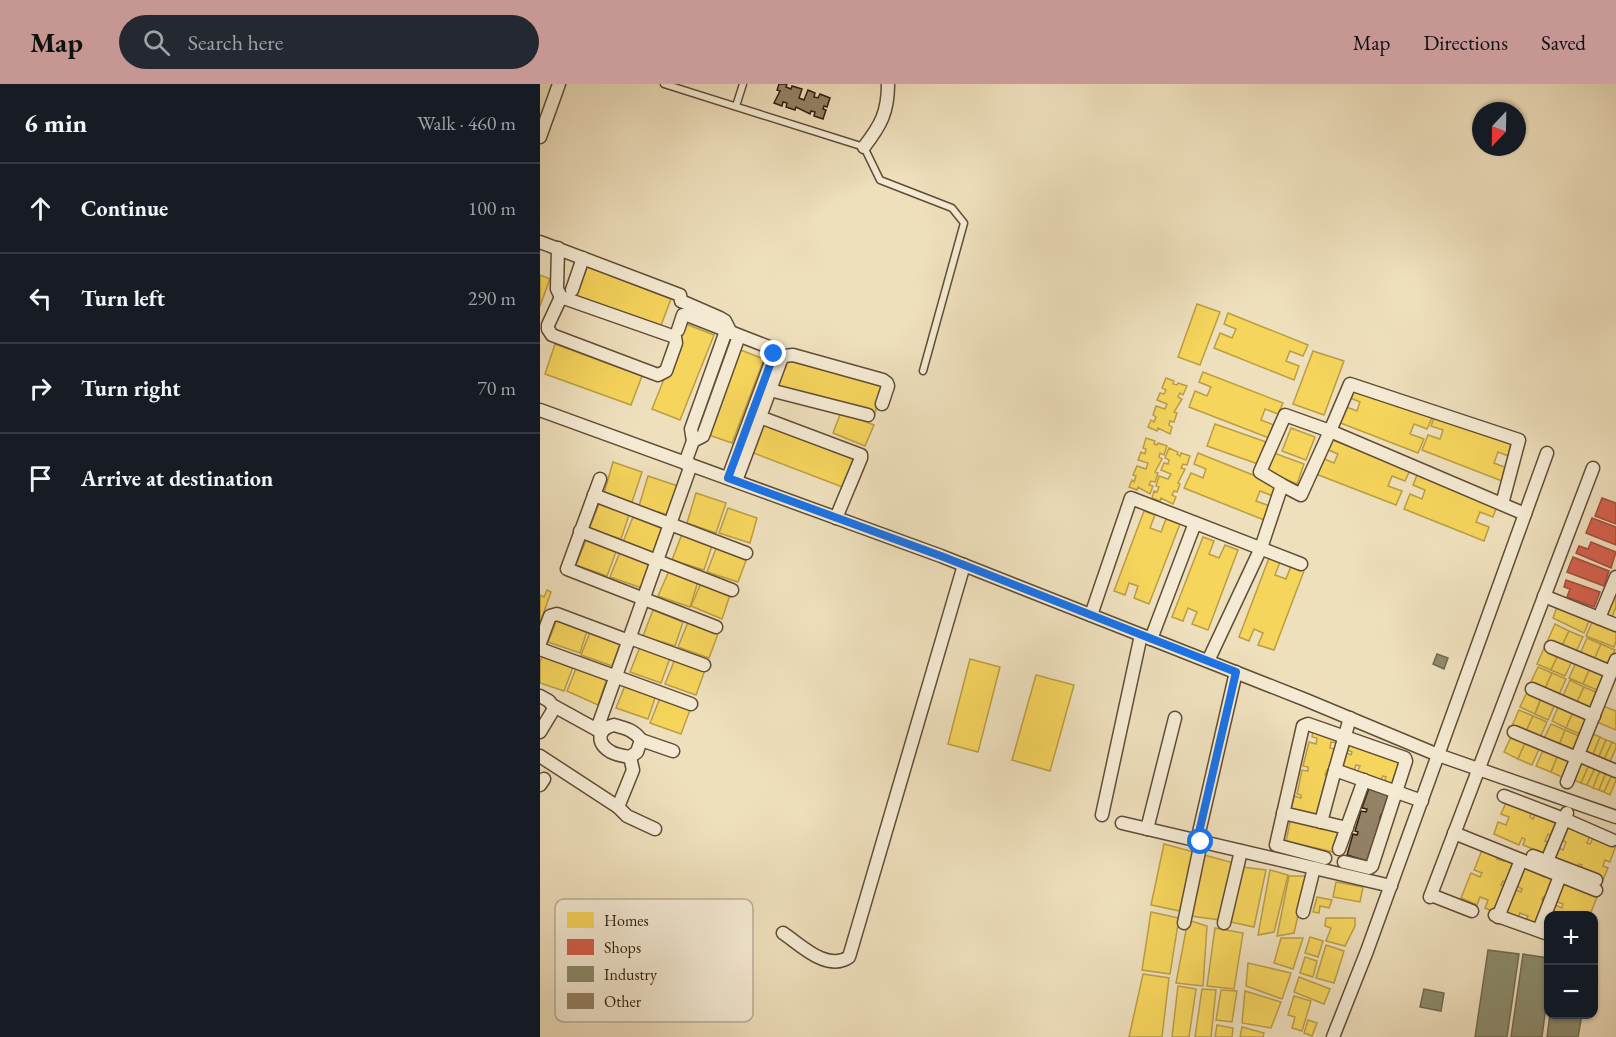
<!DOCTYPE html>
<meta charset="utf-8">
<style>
body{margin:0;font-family:"EB Garamond",serif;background:#242831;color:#f1f3f6}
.controls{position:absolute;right:18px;bottom:18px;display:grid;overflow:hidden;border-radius:12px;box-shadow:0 2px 4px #0004}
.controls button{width:54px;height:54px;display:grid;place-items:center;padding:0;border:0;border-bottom:2px solid #363941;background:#171b24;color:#f1f3f6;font:30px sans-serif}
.compass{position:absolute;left:932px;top:18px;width:54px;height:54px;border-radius:50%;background:#171b24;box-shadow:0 2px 4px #0004;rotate:202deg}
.stop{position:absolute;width:18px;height:18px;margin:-14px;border:4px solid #1a73e8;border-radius:50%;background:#fff}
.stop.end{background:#1a73e8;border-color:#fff;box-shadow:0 2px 6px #0008}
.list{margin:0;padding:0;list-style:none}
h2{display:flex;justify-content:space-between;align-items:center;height:78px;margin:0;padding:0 24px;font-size:26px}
h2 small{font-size:20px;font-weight:400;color:#9ea1a6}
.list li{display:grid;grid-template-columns:39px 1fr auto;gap:18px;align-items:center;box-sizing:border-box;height:90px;padding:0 24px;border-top:2px solid #363941}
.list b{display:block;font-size:22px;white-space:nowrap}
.list em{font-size:20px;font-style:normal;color:#9ea1a6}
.icon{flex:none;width:33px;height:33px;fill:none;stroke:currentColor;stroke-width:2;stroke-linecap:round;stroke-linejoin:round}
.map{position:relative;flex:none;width:1076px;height:953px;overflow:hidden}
header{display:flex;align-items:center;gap:36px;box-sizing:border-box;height:84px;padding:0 30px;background:#c59692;color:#111}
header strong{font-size:28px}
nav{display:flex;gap:33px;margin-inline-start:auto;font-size:21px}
.search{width:420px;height:54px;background:#242831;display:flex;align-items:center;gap:15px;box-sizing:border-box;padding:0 21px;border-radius:33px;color:#9ea1a6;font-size:22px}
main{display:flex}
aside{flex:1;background:#171b24}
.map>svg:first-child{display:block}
.homes{fill:#f6d55c;stroke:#bb9e43;stroke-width:1.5}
.shops{fill:#d6604d;stroke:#a44c39;stroke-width:1.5}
.industry{fill:#8c8c6e;stroke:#716a50;stroke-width:1.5}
.building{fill:#948267;stroke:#311c09;stroke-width:1.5}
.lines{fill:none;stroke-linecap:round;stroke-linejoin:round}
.service-casing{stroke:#604d36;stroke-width:9}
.minor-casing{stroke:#604d36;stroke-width:15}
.service{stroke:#f5ebd4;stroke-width:6}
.minor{stroke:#f5ebd4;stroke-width:12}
.route{stroke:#1a73e8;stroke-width:8}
.key{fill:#f5ebd4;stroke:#baad97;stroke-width:1.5}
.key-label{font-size:16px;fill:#311c09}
</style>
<header>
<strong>Map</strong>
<div class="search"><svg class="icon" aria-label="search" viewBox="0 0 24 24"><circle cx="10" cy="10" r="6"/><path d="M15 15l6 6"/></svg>Search here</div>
<nav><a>Map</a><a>Directions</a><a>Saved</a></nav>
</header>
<main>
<aside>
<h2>6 min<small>Walk · 460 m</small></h2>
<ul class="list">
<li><svg class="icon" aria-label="ahead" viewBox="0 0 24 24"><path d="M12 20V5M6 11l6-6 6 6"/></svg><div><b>Continue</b></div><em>100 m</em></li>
<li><svg class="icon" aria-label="left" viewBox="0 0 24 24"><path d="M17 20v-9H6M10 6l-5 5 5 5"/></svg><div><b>Turn left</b></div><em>290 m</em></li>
<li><svg class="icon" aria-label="right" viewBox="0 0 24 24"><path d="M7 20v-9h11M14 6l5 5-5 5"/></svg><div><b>Turn right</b></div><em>70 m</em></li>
<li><svg class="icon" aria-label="arrive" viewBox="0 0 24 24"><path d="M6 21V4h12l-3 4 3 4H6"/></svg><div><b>Arrive at destination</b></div></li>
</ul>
</aside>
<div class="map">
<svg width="1076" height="953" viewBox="0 0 1076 953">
<rect width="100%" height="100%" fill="#efe0bd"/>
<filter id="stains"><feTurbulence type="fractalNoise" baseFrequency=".00333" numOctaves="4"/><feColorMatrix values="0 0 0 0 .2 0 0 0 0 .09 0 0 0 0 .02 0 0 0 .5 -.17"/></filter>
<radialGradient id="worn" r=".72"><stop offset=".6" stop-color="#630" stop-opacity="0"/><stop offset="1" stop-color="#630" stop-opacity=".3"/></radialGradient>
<g class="homes">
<path d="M46,182L131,215L120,244L35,211Z"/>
<path d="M0,191L10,195L0,222Z"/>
<path d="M657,220L680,228L660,281L638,273Z"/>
<path d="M688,229L768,261L763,272L750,267L746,277L759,282L754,296L674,264L680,249L692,254L696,245L684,240Z"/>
<path d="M146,240L174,251L140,336L112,325Z"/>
<path d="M15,260L102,292L91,321L5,290Z"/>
<path d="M198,265L224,275L192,359L166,350Z"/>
<path d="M773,267L804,277L784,331L753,320Z"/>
<path d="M245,276L342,300L335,329L238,304Z"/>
<path d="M663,288L743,319L738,330L725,325L721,336L734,341L729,354L649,323L655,307L667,312L671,303L659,298Z"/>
<path d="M626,294L634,297L633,300L637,301L638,299L647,302L643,311L640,309L638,313L642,315L634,328L637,329L634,338L630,337L629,341L632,343L630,350L618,344L617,347L608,343L611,336L614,338L616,333L613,331L616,322L625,325L627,320L617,316L620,309L624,310L626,306L622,304Z"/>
<path d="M812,303L892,334L887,345L874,340L870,350L884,355L878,369L798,338L804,322L817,327L820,318L808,313Z"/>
<path d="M301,328L334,341L325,362L293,349Z"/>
<path d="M895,331L975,362L971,373L958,368L954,379L967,384L962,397L882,366L888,351L900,355L903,346L891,342Z"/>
<path d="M222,339L316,374L305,404L211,368Z"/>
<path d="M675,340L726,358L718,380L667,362Z"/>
<path d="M751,344L775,353L766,376L742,367Z"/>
<path d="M606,354L615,357L614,360L617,361L618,359L627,362L624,371L620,369L619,373L622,375L615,388L618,389L615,398L611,397L609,401L613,402L610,410L598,403L597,406L589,403L592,396L594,398L596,392L593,391L597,382L606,385L608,379L598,376L601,368L605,370L606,365L603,364Z"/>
<path d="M790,355L870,386L865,397L852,392L848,402L862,407L856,421L776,390L782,374L794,379L798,370L786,365Z"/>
<path d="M629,364L638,368L637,370L640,372L641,369L650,372L647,381L643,380L641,384L645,385L638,399L640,400L637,408L634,407L632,411L636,413L633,420L621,414L620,417L612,414L614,407L617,408L619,403L616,402L619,392L628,395L631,390L621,386L624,379L628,380L629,376L625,374Z"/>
<path d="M658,369L738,401L733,412L720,407L716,417L730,422L724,436L644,404L651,389L663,394L666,385L654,380Z"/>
<path d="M734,369L764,380L757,400L727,388Z"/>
<path d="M73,378L102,388L92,418L64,409Z"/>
<path d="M877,391L957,422L953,433L940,428L936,438L949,443L944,457L864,425L870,410L882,415L885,406L873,401Z"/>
<path d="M108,392L138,402L128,431L99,422Z"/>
<path d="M156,409L186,419L176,449L147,439Z"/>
<path d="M59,420L89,431L81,455L49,445Z"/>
<path d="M188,424L217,434L210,459L179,449Z"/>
<path d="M604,427L615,431L610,444L621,448L626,435L640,440L609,520L594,514L598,502L589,499L585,511L574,507Z"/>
<path d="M93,433L123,445L115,469L83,458Z"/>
<path d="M142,450L172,462L164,486L132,476Z"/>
<path d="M663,453L674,457L669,470L679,474L685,461L698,466L668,546L652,540L657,528L648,524L643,537L632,533Z"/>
<path d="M46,456L76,468L67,492L36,481Z"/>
<path d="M177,462L207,474L198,498L167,488Z"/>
<path d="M80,468L110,480L102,504L70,493Z"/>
<path d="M729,474L740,478L735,491L746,495L751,482L764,487L734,566L718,561L723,549L714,545L709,557L699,553Z"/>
<path d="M129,487L158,498L150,523L118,512Z"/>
<path d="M162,497L191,508L182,535L151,522Z"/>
<path d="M7,506L11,508L0,539V511L4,513Z"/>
<path d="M1073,510L1076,511V523L1072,533L1065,530Z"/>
<path d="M1018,520L1049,537L1044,549L1013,534Z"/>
<path d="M113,526L143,538L135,562L103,552Z"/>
<path d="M18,533L48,544L40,569L8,558Z"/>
<path d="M1053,536L1076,545V557L1074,563L1046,552Z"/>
<path d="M148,538L178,550L169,574L138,563Z"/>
<path d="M1015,540L1029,547L1021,564L1007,558Z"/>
<path d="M51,546L81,558L72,582L41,571Z"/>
<path d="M1029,547L1043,553L1035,570L1021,564Z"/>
<path d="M1047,554L1061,560L1053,578L1039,572Z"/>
<path d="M1061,560L1075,566L1067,584L1053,578Z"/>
<path d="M1005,562L1019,569L1011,586L997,580Z"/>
<path d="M100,563L130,574L121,599L90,588Z"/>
<path d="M1019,569L1033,575L1025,592L1011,586Z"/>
<path d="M3,571L33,583L24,607L0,599V578Z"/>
<path d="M135,575L165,586L156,611L125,600Z"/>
<path d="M430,575L460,583L438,668L408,660Z"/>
<path d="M1037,576L1051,582L1043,600L1029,594Z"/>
<path d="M37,582L67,594L58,621L27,607Z"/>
<path d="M1051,582L1065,588L1057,606L1043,600Z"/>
<path d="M998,583L1012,589L1004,607L990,600Z"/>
<path d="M1012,589L1026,595L1018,613L1004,607Z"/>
<path d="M496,591L534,601L510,687L472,676Z"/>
<path d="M1030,596L1044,603L1036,620L1022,614Z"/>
<path d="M86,599L116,611L108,635L76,624Z"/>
<path d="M1044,603L1058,609L1050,626L1036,620Z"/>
<path d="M988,606L1002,612L995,630L980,623Z"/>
<path d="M1002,612L1016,618L1008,636L995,630Z"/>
<path d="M120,614L150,626L141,650L110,639Z"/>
<path d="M1020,619L1034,626L1026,644L1012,637Z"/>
<path d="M1063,622L1076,627V646L1057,638Z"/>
<path d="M979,626L993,632L985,650L971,644Z"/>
<path d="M1034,626L1048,632L1040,650L1026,644Z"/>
<path d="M993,632L1007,638L999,656L985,650Z"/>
<path d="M1011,640L1025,646L1018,664L1003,657Z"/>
<path d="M773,646L799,652L797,659L791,658L790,664L796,665L790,687L787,686L785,691L791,693L781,733L751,726L754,712L761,714V711L757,710L762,686L768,687V683L763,682L769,658L776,660L777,654L772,653Z"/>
<path d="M1025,646L1039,652L1031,670L1018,664Z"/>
<path d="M1053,650L1060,653L1052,673L1045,670Z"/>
<path d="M972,651L986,657L978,675L964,668Z"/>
<path d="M1060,653L1066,656L1058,675L1052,673Z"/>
<path d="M1066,656L1072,658L1063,678L1058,675Z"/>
<path d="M811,657L850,670L848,675L852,676L854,672L863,675L854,702L844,699L846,693L843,692L841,696L817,688L820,682L816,681L814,687L802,683L807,669L811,671L812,668L808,666Z"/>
<path d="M986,657L1000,663L992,681L978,675Z"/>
<path d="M1072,658L1076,660V664L1069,680L1063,678Z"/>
<path d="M1004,664L1018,671L1011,688L996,682Z"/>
<path d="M1018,671L1032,676L1024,694L1011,688Z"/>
<path d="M1043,676L1050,679L1041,699L1034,696Z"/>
<path d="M1050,679L1056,682L1047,701L1041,699Z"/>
<path d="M1056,682L1061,684L1053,704L1047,701Z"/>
<path d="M1061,684L1067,686L1059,706L1053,704Z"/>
<path d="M1067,686L1073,689L1064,708L1059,706Z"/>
<path d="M1073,689L1076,690V696L1070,711L1064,708Z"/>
<path d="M968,714L993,724L990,733L993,735L996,727L1019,736L1012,752L1008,750L1005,757L1010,759L1005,770L983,761L985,755L982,754L979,761L954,750L958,738L966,741L969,733L961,730Z"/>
<path d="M751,734L798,746L793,768L746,757Z"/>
<path d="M1025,740L1051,750L1047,759L1050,760L1054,752L1076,761L1070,778L1065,776L1063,782L1068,784L1063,796L1040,787L1042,781L1039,780L1037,786L1011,776L1016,763L1023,766L1026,758L1019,755Z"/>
<path d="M624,760L654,768L640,827L611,821Z"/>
<path d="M943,764L959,770L957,775L964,777L966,773L978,777L968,800L963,797L961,801L968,803L957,829L945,824L948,816L940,813L937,821L921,814L931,789L940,793L942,789L934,786Z"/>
<path d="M664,771L694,779L680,836L651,832Z"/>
<path d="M983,779L1000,786L998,790L1004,793L1006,788L1018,793L1009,815L1003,813L1002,816L1008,819L998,844L985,839L988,832L980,829L977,836L962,830L972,804L981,808L982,805L974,801Z"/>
<path d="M702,783L726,786L714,843L691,838Z"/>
<path d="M730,786L748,791L734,848L718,851Z"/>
<path d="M749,792H767L754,849L737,852Z"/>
<path d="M1024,795L1041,801L1039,806L1045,808L1047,803L1059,808L1050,831L1044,828L1043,832H1008V848L1002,845L1013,820L1022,824L1023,820L1015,817Z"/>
<path d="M796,798L823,803L820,818L793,813Z"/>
<path d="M777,813L792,816L789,824L780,822L779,829L773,828Z"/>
<path d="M611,828L639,834L630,890L602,886Z"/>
<path d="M786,834H815V842L805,862L786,857L791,844L785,842Z"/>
<path d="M648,836L667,842L663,902L636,899Z"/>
<path d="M675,844L703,849L694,905L667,902Z"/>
<path d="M770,853L783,857L778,873L765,869Z"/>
<path d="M741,854H763L753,885L734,879Z"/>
<path d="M786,861L804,867L794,899L776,894Z"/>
<path d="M765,873L777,877L773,893L760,889Z"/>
<path d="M708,879L751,889L742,915L706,902Z"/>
<path d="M603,890L629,894L622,953H589Z"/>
<path d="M759,893L790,905L784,920L754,908Z"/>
<path d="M638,902L656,905L649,953H632Z"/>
<path d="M662,905L676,906L671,953H655Z"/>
<path d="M681,906L697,907L692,938L676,936Z"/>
<path d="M705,907L741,918L731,944L702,939Z"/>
<path d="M754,912L771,917L762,947L752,944L755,933L748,931Z"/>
<path d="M768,936L777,939L772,952L764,949Z"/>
<path d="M677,941L693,944L692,953H675Z"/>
<path d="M702,943L724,949L723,953H700Z"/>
</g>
<g class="shops">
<path d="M1062,414L1076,419V440L1055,432Z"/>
<path d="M1052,434L1076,443V461L1046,449Z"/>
<path d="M1051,458L1076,468L1071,484L1036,469L1039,462L1048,465Z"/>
<path d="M1033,473L1069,487L1064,502L1027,488Z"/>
<path d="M1026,496L1060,508L1054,523L1027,513L1030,505L1024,503Z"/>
</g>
<g class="industry">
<path d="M897,570L908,574L904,585L893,580Z"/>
<path d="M948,866L979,870L967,953H935Z"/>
<path d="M983,870L1008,874V907L1002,953H971Z"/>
<path d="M884,905L904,909L901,927L880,923Z"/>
<path d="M1010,930H1042L1038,953H1007Z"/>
</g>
<g class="building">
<path d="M239,0H247L246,3L251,5L252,2L262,5L259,14L264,16L268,6L275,9L274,13L278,14L280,10L290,14L287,23L284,22L283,25L286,26L283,35L274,32L275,28L271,27L270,30L256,23L255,26L246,23L247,19L243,18L242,22L234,19L240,7L237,6Z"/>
<path d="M830,701L854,709L847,733L841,731L840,734L844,735L830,778L807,771L813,750L817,751L818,748L815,747L821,727L826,728L827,725L822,724Z"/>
</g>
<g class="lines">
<g class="service-casing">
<g id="service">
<path d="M124,0L324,63L340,96L412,124L424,139L383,287"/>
<path d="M196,22L203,0"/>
</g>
</g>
<g class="minor-casing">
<g id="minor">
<path d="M0,53L19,0"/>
<path d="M324,63C341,41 348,28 348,0"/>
<path d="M0,158L140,211L141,217L180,234L185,237L191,249"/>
<path d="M18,164L17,205L21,213"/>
<path d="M32,206L43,174"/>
<path d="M21,213L135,253L136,259L126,287L118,291L12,251L8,245V241Z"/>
<path d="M138,246L143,231H147L234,265V270L188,394"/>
<path d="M230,306L328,331"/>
<path d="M0,326L401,472L766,616L898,671L827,867L793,953"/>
<path d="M153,357L151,345L186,247"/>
<path d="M1007,369L898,671L1076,733"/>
<path d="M145,379L153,357L163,352L199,252"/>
<path d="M60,395L27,485L176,543"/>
<path d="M196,397L220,333"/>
<path d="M54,411L206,469"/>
<path d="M962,420L979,356L810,300L790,347L985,430"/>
<path d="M296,434L321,374V371L220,333L241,276L244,272L253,271L343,296L347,299L348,302L342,320"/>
<path d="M40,447L192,506"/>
<path d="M1004,512L1076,541"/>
<path d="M551,531L591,414L761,480"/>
<path d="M1059,534L1076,493"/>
<path d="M90,554L164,581"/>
<path d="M611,555L655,439"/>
<path d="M0,559L10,532L17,530L89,557"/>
<path d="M1011,563L1071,588"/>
<path d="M0,565L151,620"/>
<path d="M668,577L721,464L742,401L761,411L790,347L745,331L720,388L742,401"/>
<path d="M992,605L1054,632"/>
<path d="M0,612L9,617L12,621L61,648"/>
<path d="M810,634L795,686L882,717"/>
<path d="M74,641C85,644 94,646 101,656L97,668L90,673C84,672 77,671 71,668C56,659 57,645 74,641Z"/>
<path d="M57,645L151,381"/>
<path d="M0,648L15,623"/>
<path d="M974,648L1037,674"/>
<path d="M101,656L133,667"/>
<path d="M1038,671L1076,687"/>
<path d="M0,672L78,723L93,686L90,673"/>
<path d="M1027,698L1076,576"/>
<path d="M0,701L4,695"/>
<path d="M964,712L1024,735L1072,756"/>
<path d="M78,723L87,732L115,745"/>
<path d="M743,729L807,744"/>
<path d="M562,731L601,551"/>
<path d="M781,738L795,686"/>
<path d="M582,739L851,802"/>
<path d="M607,745L635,634"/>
<path d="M914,749L1056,806"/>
<path d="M657,757L696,588"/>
<path d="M799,765L824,696"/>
<path d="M993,772L1056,796"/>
<path d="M785,774L736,761L763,642L768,640L865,674L866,677L832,782L829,784L804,778"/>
<path d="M1007,777L1027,729"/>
<path d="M891,811L932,827"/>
<path d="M890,813L1053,384"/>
<path d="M763,828L774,784"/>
<path d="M955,831L1008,850"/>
<path d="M958,833L981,776"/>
<path d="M644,839L661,758"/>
<path d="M684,839L701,767"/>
<path d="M999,846L1020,792"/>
<path d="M243,849C261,861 287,888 309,873L424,481"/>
</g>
</g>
<use href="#service" class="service"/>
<use href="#minor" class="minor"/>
</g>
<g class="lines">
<path class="route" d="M234,270L188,394L401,472L696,588L657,757L661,758"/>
</g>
<rect x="15" y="815" width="198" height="123" rx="9" class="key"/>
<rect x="27" y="828" width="27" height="16" fill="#f6d55c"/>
<rect x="27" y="855" width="27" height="16" fill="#d6604d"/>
<rect x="27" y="882" width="27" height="16" fill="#8c8c6e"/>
<rect x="27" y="909" width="27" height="16" fill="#948267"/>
<g class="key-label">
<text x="64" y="842">Homes</text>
<text x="64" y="869">Shops</text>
<text x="64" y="896">Industry</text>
<text x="64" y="923">Other</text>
</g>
<rect width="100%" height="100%" filter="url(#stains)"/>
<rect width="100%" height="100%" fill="url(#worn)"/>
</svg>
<div class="controls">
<button>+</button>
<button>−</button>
</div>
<svg class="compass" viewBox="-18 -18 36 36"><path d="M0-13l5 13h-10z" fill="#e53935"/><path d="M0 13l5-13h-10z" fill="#9ea1a6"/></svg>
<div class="stop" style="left:661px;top:758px"></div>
<div class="stop end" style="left:234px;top:270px"></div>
</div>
</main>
